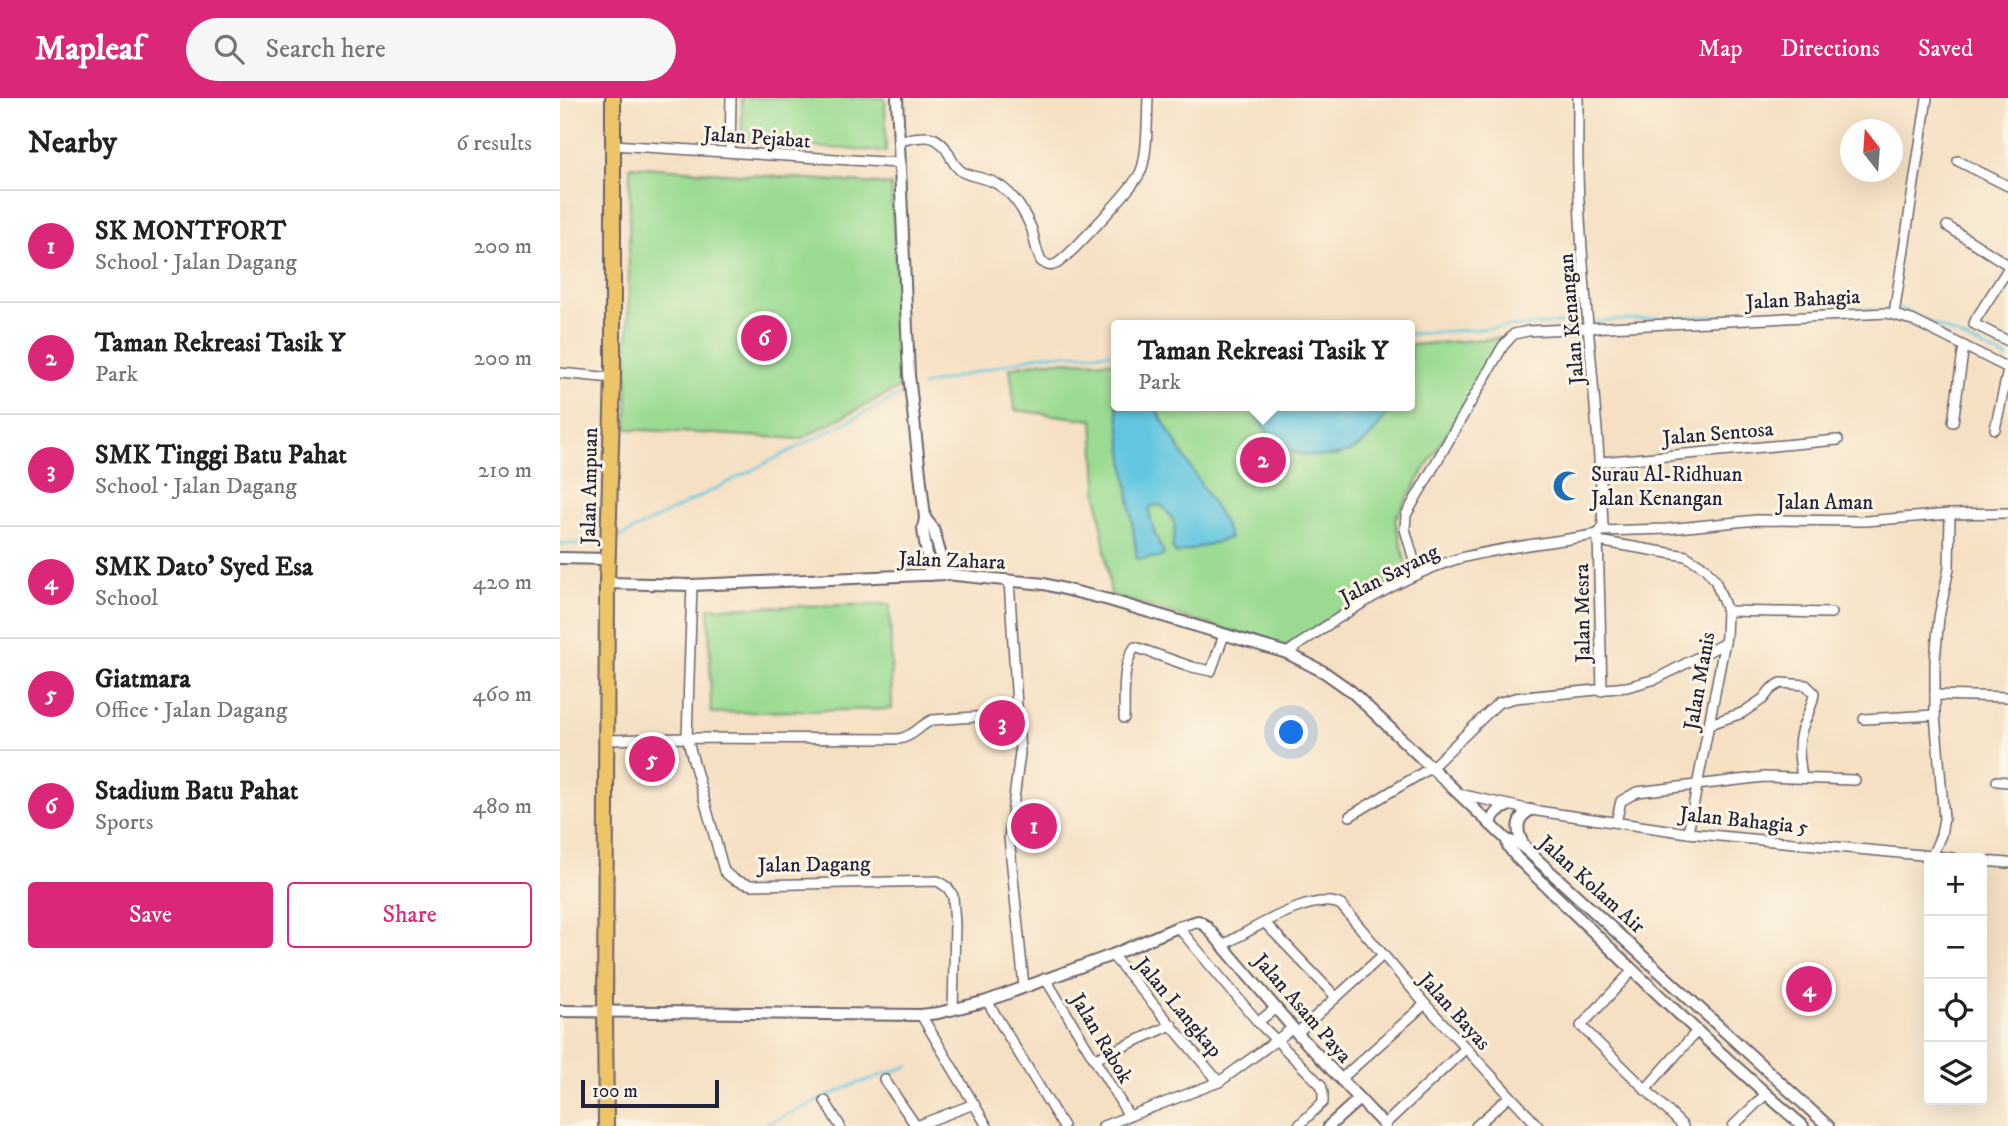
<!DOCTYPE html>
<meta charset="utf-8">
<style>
body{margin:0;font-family:"IM FELL DW Pica",serif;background:#f6f6f6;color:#202124}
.controls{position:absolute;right:21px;bottom:21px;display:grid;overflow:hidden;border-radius:7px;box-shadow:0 7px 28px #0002}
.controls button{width:63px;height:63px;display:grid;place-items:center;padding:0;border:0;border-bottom:2px solid #e0e0e0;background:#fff;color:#202124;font:35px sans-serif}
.compass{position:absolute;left:1280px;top:21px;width:63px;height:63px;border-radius:50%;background:#fff;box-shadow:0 7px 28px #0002;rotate:343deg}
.scale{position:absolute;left:21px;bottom:18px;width:138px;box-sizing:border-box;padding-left:7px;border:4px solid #22223b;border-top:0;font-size:19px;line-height:24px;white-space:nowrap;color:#22223b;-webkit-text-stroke:5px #fcf5e5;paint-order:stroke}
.you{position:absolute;left:732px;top:635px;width:24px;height:24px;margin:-18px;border:5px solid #fff;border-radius:50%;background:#1a73e8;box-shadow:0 0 0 10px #1a73e833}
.badge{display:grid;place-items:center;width:46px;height:46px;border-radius:50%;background:#db2777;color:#fff;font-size:23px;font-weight:700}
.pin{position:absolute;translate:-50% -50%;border:4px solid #fff;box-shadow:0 2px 7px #0006}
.popup{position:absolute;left:551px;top:222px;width:304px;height:91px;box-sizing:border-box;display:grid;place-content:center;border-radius:7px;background:#fff;filter:drop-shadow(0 2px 5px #0005);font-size:23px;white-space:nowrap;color:#757577}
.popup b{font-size:26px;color:#202124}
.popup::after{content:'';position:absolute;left:50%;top:100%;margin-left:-14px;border:14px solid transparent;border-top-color:#fff}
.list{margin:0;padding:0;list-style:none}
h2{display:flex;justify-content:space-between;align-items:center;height:91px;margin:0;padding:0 28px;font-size:30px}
h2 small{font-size:23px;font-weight:400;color:#757577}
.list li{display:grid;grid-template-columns:46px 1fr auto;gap:21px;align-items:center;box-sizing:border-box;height:112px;padding:0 28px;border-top:2px solid #e0e0e0}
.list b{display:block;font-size:26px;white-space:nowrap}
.list p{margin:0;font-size:23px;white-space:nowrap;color:#757577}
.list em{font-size:23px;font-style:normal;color:#757577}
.actions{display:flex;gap:14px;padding:21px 28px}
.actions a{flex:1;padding:16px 0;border:2px solid #db2777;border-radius:7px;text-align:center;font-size:24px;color:#db2777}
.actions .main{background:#db2777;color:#fff}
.icon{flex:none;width:38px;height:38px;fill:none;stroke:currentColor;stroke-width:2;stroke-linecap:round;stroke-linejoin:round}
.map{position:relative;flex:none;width:1448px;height:1028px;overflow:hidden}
header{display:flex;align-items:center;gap:42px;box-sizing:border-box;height:98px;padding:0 35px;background:#db2777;color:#fff}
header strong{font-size:33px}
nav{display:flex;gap:38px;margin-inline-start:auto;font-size:24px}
.search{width:490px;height:63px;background:#f6f6f6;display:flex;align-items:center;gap:18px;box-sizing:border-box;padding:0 24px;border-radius:38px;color:#757577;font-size:26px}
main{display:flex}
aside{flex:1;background:#fff}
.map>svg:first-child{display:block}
.green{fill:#9adb91;stroke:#5e7e66;stroke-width:2}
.water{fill:#62c6e0;stroke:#42748e;stroke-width:2}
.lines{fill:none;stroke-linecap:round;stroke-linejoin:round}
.stream{stroke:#62c6e0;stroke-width:2.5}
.minor-casing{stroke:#6c646b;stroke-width:12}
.tertiary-casing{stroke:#6c646b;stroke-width:14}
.primary-casing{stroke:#6c646b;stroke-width:18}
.minor{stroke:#fff;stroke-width:9}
.tertiary{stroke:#fff;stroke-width:10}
.primary{stroke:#eec469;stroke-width:14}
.labels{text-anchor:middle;stroke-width:6;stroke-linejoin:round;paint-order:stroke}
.street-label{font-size:21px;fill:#22223b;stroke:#fcf5e5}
.poi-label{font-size:21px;fill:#22223b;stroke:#fcf5e5;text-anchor:start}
</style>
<header>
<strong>Mapleaf</strong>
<div class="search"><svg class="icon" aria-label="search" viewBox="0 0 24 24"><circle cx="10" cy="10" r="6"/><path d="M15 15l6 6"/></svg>Search here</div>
<nav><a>Map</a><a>Directions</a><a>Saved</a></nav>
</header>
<main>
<aside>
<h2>Nearby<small>6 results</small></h2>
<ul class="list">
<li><span class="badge">1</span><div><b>SK MONTFORT</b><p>School · Jalan Dagang</p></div><em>200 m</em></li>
<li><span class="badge">2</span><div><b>Taman Rekreasi Tasik Y</b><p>Park</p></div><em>200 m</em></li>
<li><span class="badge">3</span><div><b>SMK Tinggi Batu Pahat</b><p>School · Jalan Dagang</p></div><em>210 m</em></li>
<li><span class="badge">4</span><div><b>SMK Dato' Syed Esa</b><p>School</p></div><em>420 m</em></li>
<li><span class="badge">5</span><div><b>Giatmara</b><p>Office · Jalan Dagang</p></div><em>460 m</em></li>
<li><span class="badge">6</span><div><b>Stadium Batu Pahat</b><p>Sports</p></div><em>480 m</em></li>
</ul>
<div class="actions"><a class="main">Save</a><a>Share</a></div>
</aside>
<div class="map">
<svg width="1448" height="1028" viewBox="0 0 1448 1028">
<rect width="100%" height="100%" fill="#fcf5e5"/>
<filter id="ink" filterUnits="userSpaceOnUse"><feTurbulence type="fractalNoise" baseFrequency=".0143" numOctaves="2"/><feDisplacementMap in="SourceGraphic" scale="14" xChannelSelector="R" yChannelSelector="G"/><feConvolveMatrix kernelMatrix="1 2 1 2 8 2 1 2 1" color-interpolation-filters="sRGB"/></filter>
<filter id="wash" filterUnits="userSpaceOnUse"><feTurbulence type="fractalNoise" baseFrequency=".00686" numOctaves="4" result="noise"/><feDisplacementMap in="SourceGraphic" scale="28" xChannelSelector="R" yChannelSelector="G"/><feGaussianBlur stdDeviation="1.57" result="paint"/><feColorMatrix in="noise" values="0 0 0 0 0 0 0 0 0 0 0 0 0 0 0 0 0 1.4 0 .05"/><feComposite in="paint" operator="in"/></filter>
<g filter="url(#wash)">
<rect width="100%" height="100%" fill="#f5e0c3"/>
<g class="green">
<path d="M182,0H325L326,54L182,44Z"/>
<path d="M70,68L331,87L343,288L240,341L67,331Z"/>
<path d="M944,240L835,421L848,474L724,549L551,497L538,402L533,322L455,312L450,270L484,263L556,264V308H850V247Z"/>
<path d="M330,506L332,611L151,615L149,510Z"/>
</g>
<g class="water">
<path d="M557,308H594L663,423L670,440L616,456L612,449C617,427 617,424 601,407L592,408L589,411C591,427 596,441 604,455L602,459L577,461Z"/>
<path d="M690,308H832C813,337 800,360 761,358C751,358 738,357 729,353C713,346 699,322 690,308Z"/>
</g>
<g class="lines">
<g class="stream">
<path d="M1326,211L1339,210L1448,261"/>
<path d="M850,236L1016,224L1313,211"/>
<path d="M362,288L481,257L556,255"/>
<path d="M56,441L346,294"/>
<path d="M0,446H35"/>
<path d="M202,1028L295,986L349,968"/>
</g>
</g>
</g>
<g filter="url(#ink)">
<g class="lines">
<g class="minor-casing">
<g id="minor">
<path d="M1018,0C1018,34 1017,68 1019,102C1024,211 1039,320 1043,429L1038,436"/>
<path d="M338,43C361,39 376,32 389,56C392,63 395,68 401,73C412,80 426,79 437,86C453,95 465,115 472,132C475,143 476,153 481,163C486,167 490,169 496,166C508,160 574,88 580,75C588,59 587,19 588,0"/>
<path d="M53,47L339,65"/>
<path d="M170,54L171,0"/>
<path d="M1398,63L1448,88"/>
<path d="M1387,128L1448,167"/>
<path d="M1448,171L1416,221L1414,226L1448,243"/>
<path d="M1334,216L1367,0"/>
<path d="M0,275L53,280"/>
<path d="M1393,324L1404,248"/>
<path d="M1435,331L1448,272"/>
<path d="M1041,364L1278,342"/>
<path d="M1041,433L1107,431L1197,422L1306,423L1390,416L1448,415"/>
<path d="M1038,438L1042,593"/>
<path d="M1038,443L1126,458L1145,470L1155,482L1167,513L1166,538L1128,735"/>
<path d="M858,476L845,431L846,417L943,248L954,236L968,233L1327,215L1352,222L1448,270"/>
<path d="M449,482L460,655L449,739L464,889"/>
<path d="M132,487L127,640L164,773C172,782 179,784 191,787L378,783L388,790L393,798L395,827L393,912"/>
<path d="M1167,513L1271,515"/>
<path d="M727,555C776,520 843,476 901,460C946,448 992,445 1038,436"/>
<path d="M1375,597L1448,599"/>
<path d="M564,620C565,597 561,568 575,549L632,569L651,573L664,537"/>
<path d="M1304,621L1375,617"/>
<path d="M1150,626L1182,615L1203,601L1211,591L1221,585L1246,587L1254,595C1253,608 1245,621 1241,634C1237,649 1240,665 1242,680"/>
<path d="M46,642L127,640L339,641C354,638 359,628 372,622L457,616"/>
<path d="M1437,683L1448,684"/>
<path d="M899,696L971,712L1128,735L1393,760"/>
<path d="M790,718L872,669L938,605L955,600L1067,589L1096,581L1165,545"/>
<path d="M1056,724L1061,703L1077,694L1204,679L1295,682"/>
<path d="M1372,758L1381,737L1384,720L1375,617V562L1379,519L1389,470L1390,416"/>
<path d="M1422,763L1448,765"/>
<path d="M705,825L776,899"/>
<path d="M618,829L698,924L761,987L763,995V1004L738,1028"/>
<path d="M663,847C690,833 752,792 781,807L865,906L978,1028"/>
<path d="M552,857L659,984"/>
<path d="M1073,872L1021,928L1123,1028"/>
<path d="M485,880L569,1018"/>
<path d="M427,903L503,1028"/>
<path d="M361,917L427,1028"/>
<path d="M698,924L716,910"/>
<path d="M737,935L823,857"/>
<path d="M535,961L612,927"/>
<path d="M324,981L356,1028"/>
<path d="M781,981L865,906"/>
<path d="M1085,992L1137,933"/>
<path d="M265,1003L280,1028"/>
<path d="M824,1027L905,951"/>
<path d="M356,1028L414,1006"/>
<path d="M543,1028L659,984L733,930"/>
<path d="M916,1028L950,998"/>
<path d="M1173,1028L1206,996"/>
</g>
</g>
<g class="tertiary-casing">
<g id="tertiary">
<path d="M337,0L349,277L365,420L363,431L370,477"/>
<path d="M365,420L373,430L386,476"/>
<path d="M0,460L48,461"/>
<path d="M47,485L132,487L386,476L484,486L549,502L727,555L764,574L791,593L947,742L948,748L957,760C1051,851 1144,943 1243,1028"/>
<path d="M931,727C933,715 937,713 948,708"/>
<path d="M947,742L959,746L971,756L1268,1028"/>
<path d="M966,750C956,736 954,720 971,712"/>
<path d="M0,913L361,917L378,915L427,903L552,857L618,829L638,823L646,828L737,935L825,1028"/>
<path d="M769,1028L799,1001"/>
</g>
</g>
<g class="primary-casing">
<path id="primary" d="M46,1028L45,914L47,485L53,280V0"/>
</g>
<use href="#minor" class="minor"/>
<use href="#tertiary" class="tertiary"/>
<use href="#primary" class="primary"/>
</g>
</g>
<defs>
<g id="mosque-bare" transform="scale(2.415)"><path d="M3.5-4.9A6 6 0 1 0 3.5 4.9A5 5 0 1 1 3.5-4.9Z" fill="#1f6fb2" stroke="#fcf5e5" stroke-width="2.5" paint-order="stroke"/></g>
</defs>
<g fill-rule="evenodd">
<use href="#mosque-bare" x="1008" y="388"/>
</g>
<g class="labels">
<g class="street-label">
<text transform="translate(197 39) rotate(4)" y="7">Jalan Pejabat</text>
<text transform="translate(1243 201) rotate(-3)" y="7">Jalan Bahagia</text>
<text transform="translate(1011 221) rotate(-95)" y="7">Jalan Kenangan</text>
<text transform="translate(1158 335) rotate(-5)" y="7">Jalan Sentosa</text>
<text transform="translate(29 388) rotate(-89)" y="7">Jalan Ampuan</text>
<text x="1265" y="411">Jalan Aman</text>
<text transform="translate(392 462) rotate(2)" y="7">Jalan Zahara</text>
<text transform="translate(829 476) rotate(-27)" y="7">Jalan Sayang</text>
<text transform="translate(1022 515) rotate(-91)" y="7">Jalan Mesra</text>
<text transform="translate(1139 583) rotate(-80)" y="7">Jalan Manis</text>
<text transform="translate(1184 722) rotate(6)" y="7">Jalan Bahagia 5</text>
<text transform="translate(254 766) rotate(-1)" y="7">Jalan Dagang</text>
<text transform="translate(1032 786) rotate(42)" y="7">Jalan Kolam Air</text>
<text transform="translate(619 909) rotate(50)" y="7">Jalan Langkap</text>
<text transform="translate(743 910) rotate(49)" y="7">Jalan Asam Paya</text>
<text transform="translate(895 913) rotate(48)" y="7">Jalan Bayas</text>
<text transform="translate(542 940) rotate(59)" y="7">Jalan Rabok</text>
</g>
<g class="poi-label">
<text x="1031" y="383">Surau Al-Ridhuan<tspan x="1031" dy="24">Jalan Kenangan</tspan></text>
</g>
</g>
</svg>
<div class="controls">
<button>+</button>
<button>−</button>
<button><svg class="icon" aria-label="locate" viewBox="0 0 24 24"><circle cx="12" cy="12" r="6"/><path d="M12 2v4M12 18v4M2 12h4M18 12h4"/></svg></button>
<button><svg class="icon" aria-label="layers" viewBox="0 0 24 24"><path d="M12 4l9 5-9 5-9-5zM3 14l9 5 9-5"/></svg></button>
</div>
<svg class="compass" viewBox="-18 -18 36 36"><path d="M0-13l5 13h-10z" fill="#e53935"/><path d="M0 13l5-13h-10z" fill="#757577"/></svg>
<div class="scale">100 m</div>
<div class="you"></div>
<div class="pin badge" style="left:474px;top:728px">1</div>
<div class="pin badge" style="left:703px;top:362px">2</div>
<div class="popup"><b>Taman Rekreasi Tasik Y</b>Park</div>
<div class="pin badge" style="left:442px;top:625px">3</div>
<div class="pin badge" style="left:1249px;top:891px">4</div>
<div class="pin badge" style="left:92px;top:661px">5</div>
<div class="pin badge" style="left:204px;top:240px">6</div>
</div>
</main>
